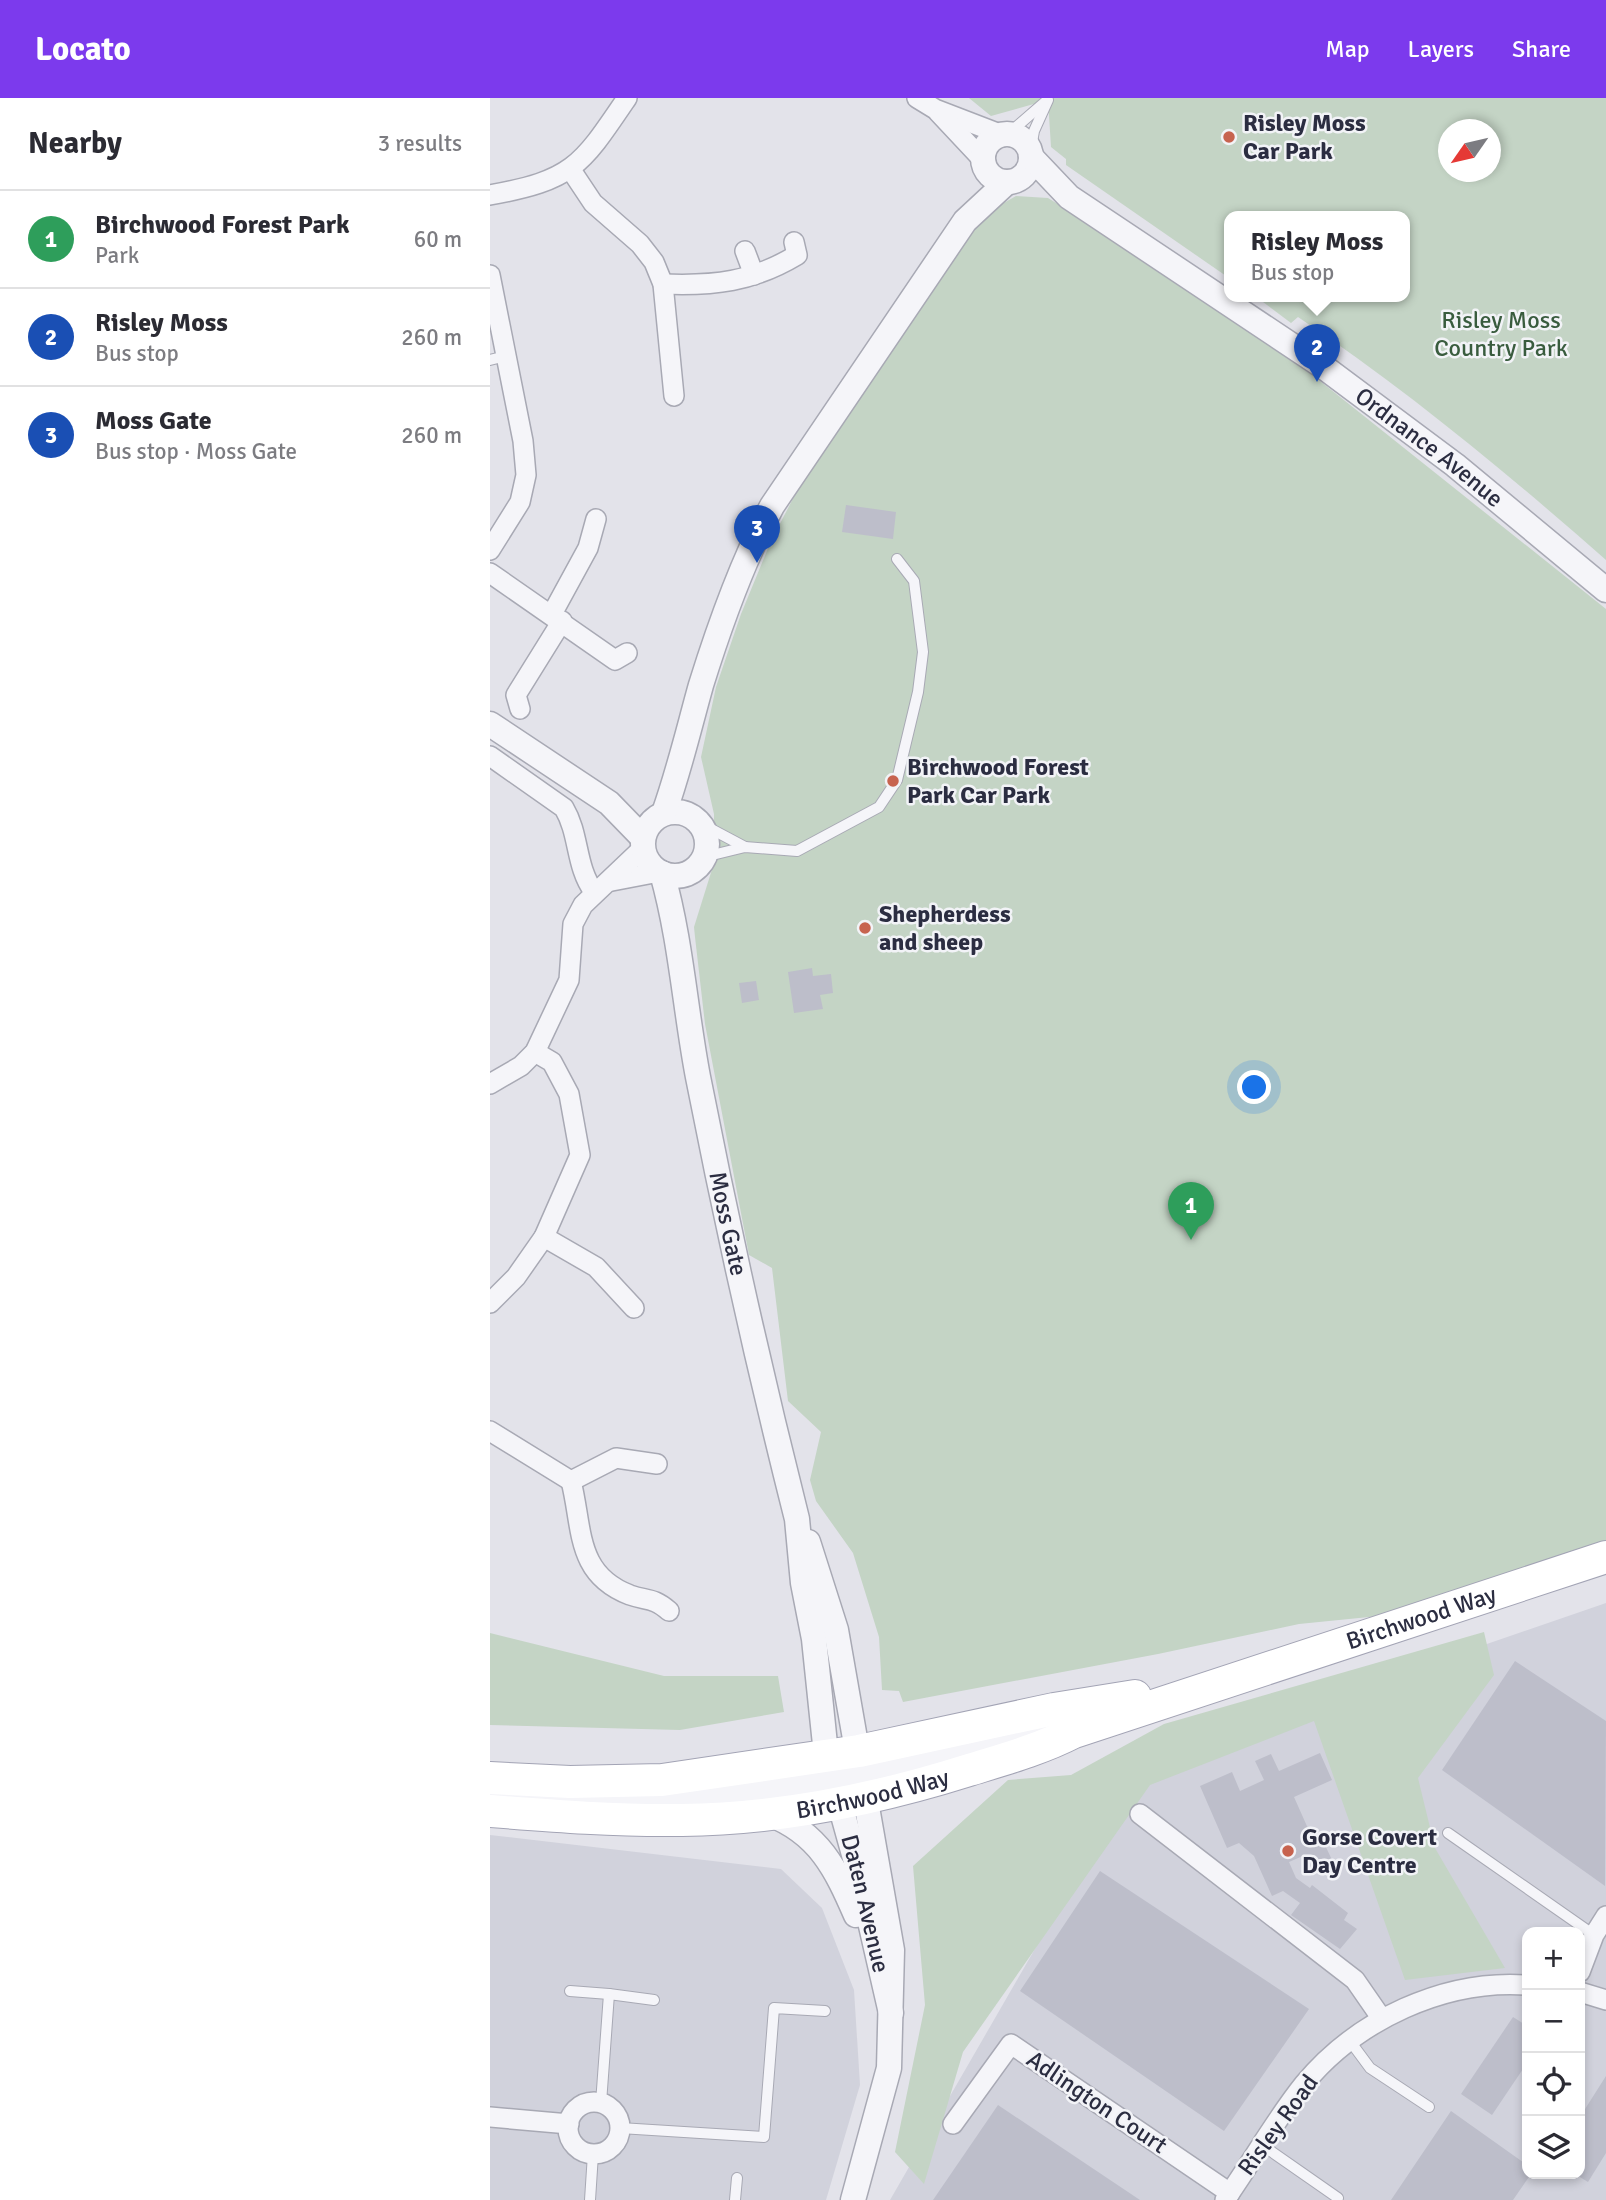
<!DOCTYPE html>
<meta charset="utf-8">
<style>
body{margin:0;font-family:Signika,sans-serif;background:#f2f2f3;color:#2b2b33}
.controls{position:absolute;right:21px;bottom:21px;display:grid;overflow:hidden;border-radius:14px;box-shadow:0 4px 10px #0003}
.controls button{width:63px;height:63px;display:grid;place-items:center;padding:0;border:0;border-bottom:2px solid #e1e1e2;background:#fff;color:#2b2b33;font:35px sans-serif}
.compass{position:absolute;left:948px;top:21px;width:63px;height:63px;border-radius:50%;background:#fff;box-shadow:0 4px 10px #0003;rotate:236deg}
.you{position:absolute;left:765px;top:990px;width:24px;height:24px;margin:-18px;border:5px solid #fff;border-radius:50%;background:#1a73e8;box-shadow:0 0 0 10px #1a73e833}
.badge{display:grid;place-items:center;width:46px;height:46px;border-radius:50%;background:#7c3aed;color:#fff;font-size:23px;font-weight:700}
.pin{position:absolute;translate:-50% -58px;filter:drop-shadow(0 2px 4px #0008)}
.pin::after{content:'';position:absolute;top:37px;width:24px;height:21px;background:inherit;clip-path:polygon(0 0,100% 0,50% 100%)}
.popup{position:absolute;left:734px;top:113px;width:186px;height:91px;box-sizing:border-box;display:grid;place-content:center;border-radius:14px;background:#fff;filter:drop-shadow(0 2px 5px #0005);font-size:23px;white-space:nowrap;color:#7c7c81}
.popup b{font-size:26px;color:#2b2b33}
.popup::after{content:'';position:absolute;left:50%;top:100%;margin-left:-14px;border:14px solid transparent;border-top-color:#fff}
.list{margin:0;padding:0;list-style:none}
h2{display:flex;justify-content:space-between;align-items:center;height:91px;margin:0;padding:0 28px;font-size:30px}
h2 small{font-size:23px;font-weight:400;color:#7c7c81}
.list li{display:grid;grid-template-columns:46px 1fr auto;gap:21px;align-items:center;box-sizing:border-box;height:98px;padding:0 28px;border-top:2px solid #e1e1e2}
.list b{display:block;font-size:26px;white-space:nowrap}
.list p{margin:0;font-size:23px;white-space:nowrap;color:#7c7c81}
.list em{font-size:23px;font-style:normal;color:#7c7c81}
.icon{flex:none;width:38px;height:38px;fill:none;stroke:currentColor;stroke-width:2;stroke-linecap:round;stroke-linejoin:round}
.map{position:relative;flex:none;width:1116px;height:2102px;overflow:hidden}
header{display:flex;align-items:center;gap:42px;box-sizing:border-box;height:98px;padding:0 35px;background:#7c3aed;color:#fff}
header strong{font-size:33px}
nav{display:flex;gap:38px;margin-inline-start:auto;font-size:24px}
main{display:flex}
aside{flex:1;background:#fff}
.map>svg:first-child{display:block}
.built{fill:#d1d2dc;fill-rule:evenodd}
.green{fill:#c4d4c5;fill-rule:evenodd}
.building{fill:#bdbeca}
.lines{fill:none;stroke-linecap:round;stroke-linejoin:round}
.service-casing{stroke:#a8a9b4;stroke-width:12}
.minor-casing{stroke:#a8a9b4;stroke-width:22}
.tertiary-casing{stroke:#a8a9b4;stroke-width:27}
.primary-casing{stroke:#a3a4b5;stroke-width:34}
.service{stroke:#f5f5f9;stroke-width:10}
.minor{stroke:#f5f5f9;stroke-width:19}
.tertiary{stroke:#f5f5f9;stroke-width:24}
.primary{stroke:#fff;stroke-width:32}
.poi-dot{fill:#c7634f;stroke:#f2f3f7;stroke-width:2.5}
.labels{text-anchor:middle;stroke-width:5;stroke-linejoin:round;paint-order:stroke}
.poi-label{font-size:24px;font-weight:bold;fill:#2b2d41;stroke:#f2f3f7;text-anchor:start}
.park-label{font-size:24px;fill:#395c3e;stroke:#f2f3f7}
.street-label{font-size:24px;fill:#2b2d41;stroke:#f2f3f7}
</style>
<header>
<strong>Locato</strong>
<nav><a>Map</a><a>Layers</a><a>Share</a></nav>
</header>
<main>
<aside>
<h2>Nearby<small>3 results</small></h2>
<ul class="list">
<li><span class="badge" style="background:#2e9e5b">1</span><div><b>Birchwood Forest Park</b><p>Park</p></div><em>60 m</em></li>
<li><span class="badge" style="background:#1a4fb4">2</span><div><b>Risley Moss</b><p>Bus stop</p></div><em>260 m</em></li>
<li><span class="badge" style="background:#1a4fb4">3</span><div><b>Moss Gate</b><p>Bus stop · Moss Gate</p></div><em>260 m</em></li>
</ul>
</aside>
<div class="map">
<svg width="1116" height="2102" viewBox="0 0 1116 2102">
<rect width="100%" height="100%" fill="#e3e3ea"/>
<g class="built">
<path d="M1116,1505V2102H400L639,1688L707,1646ZM1037,1834H1090V2076H1037Z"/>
<path d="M0,1737L291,1771L332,1810L364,1892L370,1987L336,2102H0Z"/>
</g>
<g class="green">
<path d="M479,0H1116V462C1017,375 917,292 808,219L801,225L765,198H914V118H740L739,180L576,67V61L561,49L558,2L501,18ZM958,32H1000V74H958Z"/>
<path d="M526,98L558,100L659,162L820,275L1116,511V1455L929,1514L809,1526L668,1556L413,1604L409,1593L392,1592L389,1539L363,1455L326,1403L320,1382L331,1334L298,1303L282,1170L259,1157L215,926L205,839L204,829L224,765V716L211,659L226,589L251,516L281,443L324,360L491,118Z"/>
<path d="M994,1534L1004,1577L928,1680L945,1750L1015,1870L915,1882L824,1623L660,1687L473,1954L434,2086L405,2054L435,1907L423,1768L518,1682L581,1677L674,1626Z"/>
<path d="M0,1535L174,1578H288L294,1614L190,1632L0,1627Z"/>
</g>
<g class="building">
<path d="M356,407L406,414L403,441L352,434Z"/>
<path d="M322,870L323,878L341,876L343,895L330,897L333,911L304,915L298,874Z"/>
<path d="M266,883L269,902L252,905L249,885Z"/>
<path d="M1025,1563L1116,1623L1115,1788L952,1672Z"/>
<path d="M830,1655L842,1682L804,1699L820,1735L828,1732L842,1762L821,1771L815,1757L799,1764L806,1780L820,1790L822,1787L858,1815L854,1822L867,1831L850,1851L801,1817L810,1805L793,1793L782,1798L764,1758L749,1745L737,1750L710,1688L742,1674L750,1693L774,1682L765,1663L781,1656L789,1673Z"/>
<path d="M610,1773L819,1911L734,2033L530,1893Z"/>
<path d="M1023,1919L1037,1928V1965L1002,2017L971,1996Z"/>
<path d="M1116,1978V2055L1098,2084L1085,2076H1090V2019Z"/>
<path d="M508,2007L650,2102H443Z"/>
<path d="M961,2013L1037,2067V2076H1041L1023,2102H901Z"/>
</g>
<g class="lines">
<g class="service-casing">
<g id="service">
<path d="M518,36L555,4"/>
<path d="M540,55L544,33L558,2"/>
<path d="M0,262L16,258"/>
<path d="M208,724L255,749"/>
<path d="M214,759L255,749L307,753L389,709L407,682L428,594L433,554L424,483L407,461"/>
<path d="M958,1735L1104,1837"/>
<path d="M80,1893L119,1896"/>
<path d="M860,1943L880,1970L939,2009"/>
<path d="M111,2005L119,1896L164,1902"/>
<path d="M130,2030L274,2039L284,1910L335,1913"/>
<path d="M772,2047L848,2100"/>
<path d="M100,2102L103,2056"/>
<path d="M245,2102L247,2080"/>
</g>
</g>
<g class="minor-casing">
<g id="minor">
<path d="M427,0L445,11L510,36"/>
<path d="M448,14L493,62"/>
<path d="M81,72L103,105L150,146L164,164L173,186L184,298"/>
<path d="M0,97C83,82 91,68 137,0"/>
<path d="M255,153L264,177"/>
<path d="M0,177L33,343L36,377L30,404L0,452"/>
<path d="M173,186C224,188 262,184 307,157L304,144"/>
<path d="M0,475L125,562L137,555"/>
<path d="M62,516L98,450L106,421"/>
<path d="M30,611L26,597L72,523"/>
<path d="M0,658L74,710C90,737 85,768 104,794"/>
<path d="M122,783L169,774"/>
<path d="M0,986L31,968L45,954L79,882L83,826L93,807L153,750"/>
<path d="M54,1139L106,1169L144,1210"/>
<path d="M0,1205L26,1179L54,1139L90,1057L79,996L62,964L45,954"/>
<path d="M0,1333L81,1383L126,1360L167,1366"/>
<path d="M81,1383C93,1430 85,1476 140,1497C157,1503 163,1499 179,1513"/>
<path d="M650,1716L865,1882L892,1921"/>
<path d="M1090,1874L1104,1837L1116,1818"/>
<path d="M1090,1894L1116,1902"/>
<circle cx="104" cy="2030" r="26"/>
<path d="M0,2019L79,2026"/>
<path d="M463,2026L521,1946L740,2095"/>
<path d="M735,2102C762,2064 785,2022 814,1986C867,1922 954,1881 1037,1887"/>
</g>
</g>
<g class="tertiary-casing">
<g id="tertiary">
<circle cx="517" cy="60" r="24"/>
<path id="s1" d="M541,59L579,99L831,267L965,367L1116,492"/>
<path d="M0,626L119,705L153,740"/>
<circle cx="185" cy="746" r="32"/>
<path d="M174,715C189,673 199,630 211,587C230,526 252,464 282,408L475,123L517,84"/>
<path id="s2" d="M172,775C191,842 195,911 208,979C237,1127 270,1275 307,1421L313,1485L324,1541L336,1656L368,1771L401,1915"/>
<path d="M318,1444L346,1532L402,1852L399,1970L363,2102"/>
<path d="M357,1674H393L550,1633L571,1634"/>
<path d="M0,1694L81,1703L194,1702L341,1681H358"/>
<path d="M279,1716C329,1735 346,1771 366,1817"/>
</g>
</g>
<g class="primary-casing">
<g id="primary">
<path d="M0,1680L80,1684L172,1682L369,1653L564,1611L645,1598"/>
<path id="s3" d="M0,1713C64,1718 128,1723 192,1722C289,1721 387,1701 479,1672C515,1661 551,1651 584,1634L1116,1459"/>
</g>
</g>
<use href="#service" class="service"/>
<use href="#minor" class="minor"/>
<use href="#tertiary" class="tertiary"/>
<use href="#primary" class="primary"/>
</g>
<g class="poi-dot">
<circle cx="739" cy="39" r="7"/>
<circle cx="403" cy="683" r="7"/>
<circle cx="375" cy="830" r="7"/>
<circle cx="798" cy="1753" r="7"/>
</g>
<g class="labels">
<g class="poi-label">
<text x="753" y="33">Risley Moss<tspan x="753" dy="28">Car Park</tspan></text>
<text x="417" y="677">Birchwood Forest<tspan x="417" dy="28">Park Car Park</tspan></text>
<text x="389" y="824">Shepherdess<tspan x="389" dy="28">and sheep</tspan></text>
<text x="812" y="1747">Gorse Covert<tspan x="812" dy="28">Day Centre</tspan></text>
</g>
<g class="park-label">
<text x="1011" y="230">Risley Moss<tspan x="1011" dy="28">Country Park</tspan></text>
</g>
<g class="street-label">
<text dy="8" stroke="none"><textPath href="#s1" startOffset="494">Ordnance Avenue</textPath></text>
<text dy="8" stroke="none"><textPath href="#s2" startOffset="357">Moss Gate</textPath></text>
<text dy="8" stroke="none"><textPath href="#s3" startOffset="962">Birchwood Way</textPath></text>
<text dy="8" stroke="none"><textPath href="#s3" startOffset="385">Birchwood Way</textPath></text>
<text dy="8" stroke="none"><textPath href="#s2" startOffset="1052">Daten Avenue</textPath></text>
<text transform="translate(607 2004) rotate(34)" y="8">Adlington Court</text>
<text transform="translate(788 2027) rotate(-54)" y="8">Risley Road</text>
</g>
</g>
</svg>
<div class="controls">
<button>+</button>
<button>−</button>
<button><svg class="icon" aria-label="locate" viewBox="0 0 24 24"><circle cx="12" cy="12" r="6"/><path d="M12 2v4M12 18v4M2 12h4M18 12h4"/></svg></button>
<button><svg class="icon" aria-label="layers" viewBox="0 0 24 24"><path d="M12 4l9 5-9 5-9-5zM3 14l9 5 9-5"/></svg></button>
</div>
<svg class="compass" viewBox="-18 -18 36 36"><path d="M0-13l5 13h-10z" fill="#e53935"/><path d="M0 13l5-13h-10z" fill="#7c7c81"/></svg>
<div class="you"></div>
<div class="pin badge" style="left:701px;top:1142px;background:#2e9e5b">1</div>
<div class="pin badge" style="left:827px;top:284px;background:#1a4fb4">2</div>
<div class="popup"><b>Risley Moss</b>Bus stop</div>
<div class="pin badge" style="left:267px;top:465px;background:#1a4fb4">3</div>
</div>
</main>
